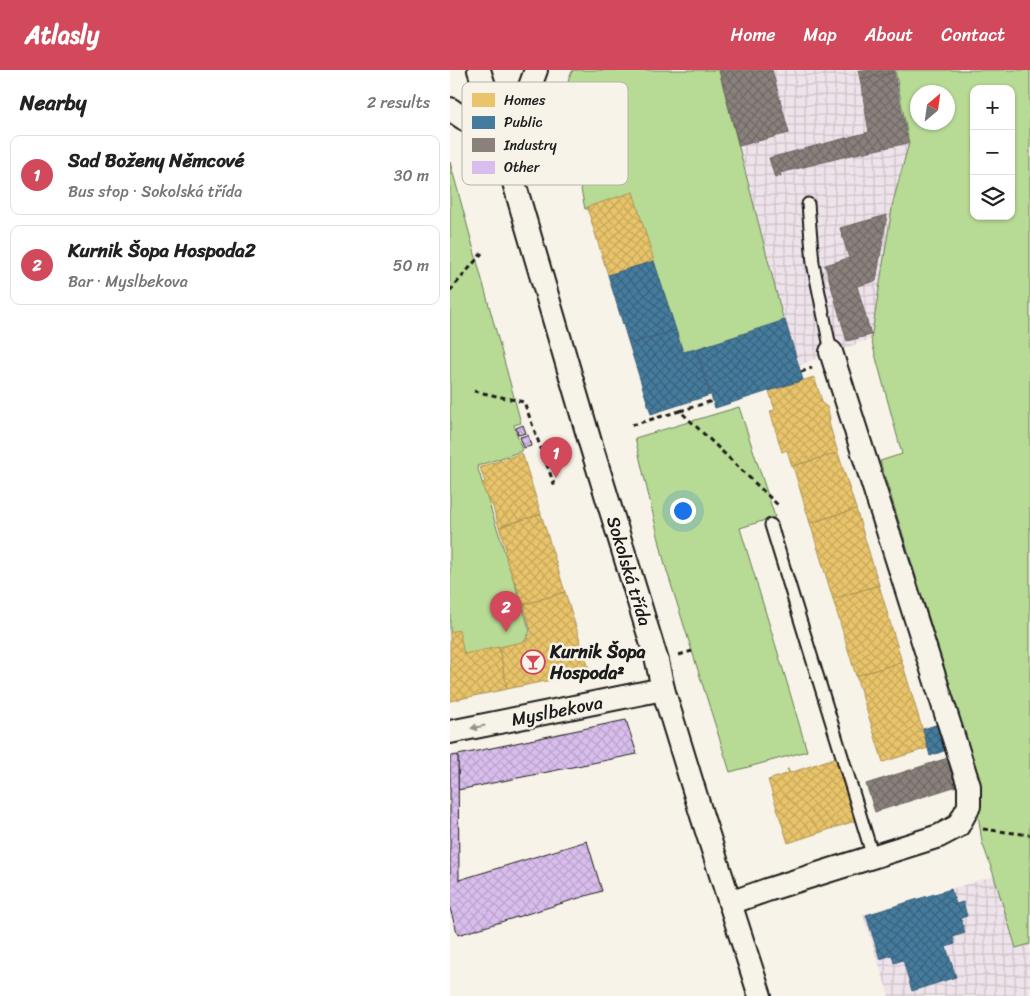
<!DOCTYPE html>
<meta charset="utf-8">
<style>
body{margin:0;font-family:Sriracha,sans-serif;background:#f2f2f2;color:#222}
.controls{position:absolute;right:15px;top:15px;display:grid;overflow:hidden;border-radius:10px;box-shadow:0 1px 4px #0004}
.controls button{width:45px;height:45px;display:grid;place-items:center;padding:0;border:0;border-bottom:1px solid #e0e0e0;background:#fff;color:#222;font:25px sans-serif}
.compass{position:absolute;left:460px;top:15px;width:45px;height:45px;border-radius:50%;background:#fff;box-shadow:0 1px 4px #0004;rotate:29deg}
.you{position:absolute;left:232px;top:440px;width:18px;height:18px;margin:-12px;border:4px solid #fff;border-radius:50%;background:#1a73e8;box-shadow:0 0 0 8px #1a73e833}
.badge{display:grid;place-items:center;width:32px;height:32px;border-radius:50%;background:#d1495b;color:#fff;font-size:16px;font-weight:700}
.pin{position:absolute;translate:-50% -41px;filter:drop-shadow(0 1px 2px #0008)}
.pin::after{content:'';position:absolute;top:26px;width:18px;height:15px;background:inherit;clip-path:polygon(0 0,100% 0,50% 100%)}
.list{margin:0;padding:0;list-style:none}
h2{display:flex;justify-content:space-between;align-items:center;height:65px;margin:0;padding:0 20px;font-size:21px}
h2 small{font-size:16px;font-weight:400;color:#767676}
.list li{display:grid;grid-template-columns:32px 1fr auto;gap:15px;align-items:center;box-sizing:border-box;height:80px;margin:0 10px 10px;padding:0 10px;border:1px solid #e0e0e0;border-radius:10px}
.list b{display:block;font-size:19px;white-space:nowrap}
.list p{margin:0;font-size:16px;white-space:nowrap;color:#767676}
.list em{font-size:16px;font-style:normal;color:#767676}
.icon{flex:none;width:28px;height:28px;fill:none;stroke:currentColor;stroke-width:2;stroke-linecap:round;stroke-linejoin:round}
.map{position:relative;flex:none;width:580px;height:926px;overflow:hidden}
header{display:flex;align-items:center;gap:30px;box-sizing:border-box;height:70px;padding:0 25px;background:#d1495b;color:#fff}
header strong{font-size:24px}
nav{display:flex;gap:28px;margin-inline-start:auto;font-size:18px}
main{display:flex}
aside{flex:1;background:#fff}
.map>svg:first-child{display:block}
.industrial{fill:url(#industrial-grid)}
.grass{fill:#b7da94;stroke:#6a7b58;fill-rule:evenodd}
.homes{fill:url(#homes-cross-hatch);stroke:#ac9253}
.public{fill:url(#public-cross-hatch);stroke:#395e76}
.industry{fill:url(#industry-cross-hatch);stroke:#69635f}
.building{fill:url(#building-cross-hatch);stroke:#1c1c1c}
.lines{fill:none;stroke-linecap:round;stroke-linejoin:round}
.service-casing{stroke:#1c1c1c;stroke-width:15}
.minor-casing{stroke:#1c1c1c;stroke-width:26}
.path{stroke:#1c1c1c;stroke-width:3;stroke-dasharray:5 4;stroke-linecap:butt}
.service{stroke:#f7f3e8;stroke-width:11}
.minor{stroke:#f7f3e8;stroke-width:22}
.oneway{fill:#94928c}
.labels{text-anchor:middle;stroke-width:5;stroke-linejoin:round;paint-order:stroke}
.street-label{font-size:18px;fill:#1c1c1c;stroke:#f7f3e8}
.poi-label{font-size:18px;font-weight:bold;fill:#1c1c1c;stroke:#f7f3e8;text-anchor:start}
.key{fill:#f7f3e8;stroke:#b5b2ab;stroke-width:1}
.key-label{font-size:14px;fill:#1c1c1c}
</style>
<header>
<strong>Atlasly</strong>
<nav><a>Home</a><a>Map</a><a>About</a><a>Contact</a></nav>
</header>
<main>
<aside>
<h2>Nearby<small>2 results</small></h2>
<ul class="list">
<li><span class="badge">1</span><div><b>Sad Boženy Němcové</b><p>Bus stop · Sokolská třída</p></div><em>30 m</em></li>
<li><span class="badge">2</span><div><b>Kurnik Šopa Hospoda2</b><p>Bar · Myslbekova</p></div><em>50 m</em></li>
</ul>
</aside>
<div class="map">
<svg width="580" height="926" viewBox="0 0 580 926">
<defs>
<pattern id="industrial-grid" width="8" height="8" patternUnits="userSpaceOnUse" patternTransform="scale(1.25)"><rect width="8" height="8" fill="#eee3ea"/><path d="M0 4h8M4 0v8" fill="none" stroke="#ccc2c8"/></pattern>
<pattern id="homes-cross-hatch" width="8" height="8" patternUnits="userSpaceOnUse" patternTransform="scale(1.25)"><rect width="8" height="8" fill="#e9c46a"/><path d="M0 0l8 8M0 8l8-8" fill="none" stroke="#c7a85b"/></pattern>
<pattern id="public-cross-hatch" width="8" height="8" patternUnits="userSpaceOnUse" patternTransform="scale(1.25)"><rect width="8" height="8" fill="#457b9d"/><path d="M0 0l8 8M0 8l8-8" fill="none" stroke="#39647f"/></pattern>
<pattern id="industry-cross-hatch" width="8" height="8" patternUnits="userSpaceOnUse" patternTransform="scale(1.25)"><rect width="8" height="8" fill="#8a817c"/><path d="M0 0l8 8M0 8l8-8" fill="none" stroke="#706965"/></pattern>
<pattern id="building-cross-hatch" width="8" height="8" patternUnits="userSpaceOnUse" patternTransform="scale(1.25)"><rect width="8" height="8" fill="#d9beed"/><path d="M0 0l8 8M0 8l8-8" fill="none" stroke="#baa3cb"/></pattern>
</defs>
<rect width="100%" height="100%" fill="#f7f3e8"/>
<filter id="ink" filterUnits="userSpaceOnUse"><feTurbulence type="fractalNoise" baseFrequency=".02" numOctaves="2"/><feDisplacementMap in="SourceGraphic" scale="10" xChannelSelector="R" yChannelSelector="G"/><feConvolveMatrix kernelMatrix="1 2 1 2 8 2 1 2 1" color-interpolation-filters="sRGB"/></filter>
<g filter="url(#ink)">
<g class="industrial">
<path d="M269,0H445L459,73L443,132L421,269L389,280L348,296L334,252L299,117L289,76Z"/>
<path d="M544,806L566,878L580,874V926H439L413,845Z"/>
</g>
<g class="grass">
<path d="M123,0H269C291,84 312,168 334,252L246,279L232,284L181,125L135,139L118,56L116,27L119,7Z"/>
<path d="M445,0H580V874L566,878L543,803L532,772L528,744V706L430,391L452,384L421,269L443,132L459,73ZM524,19H561V146H524ZM468,22H498V52H468Z"/>
<path d="M0,92L71,353L64,355L72,381L27,396L80,561L74,573L13,587L0,564Z"/>
<path d="M289,337L325,447L290,458L338,616L357,681L280,702L215,495L185,368Z"/>
</g>
<g class="homes">
<path d="M183,122L204,191L158,205L137,137Z"/>
<path d="M364,307L373,334L377,337L380,348L379,353L388,383L342,396L337,380L332,382L320,341L325,340L319,321Z"/>
<path d="M72,383L91,444L49,457L42,434L40,435L37,426H36L32,413L35,412L30,397Z"/>
<path d="M388,383L406,439L360,453L343,396Z"/>
<path d="M406,439L429,515L383,529L360,453Z"/>
<path d="M91,444L115,522L73,535L65,511H64L56,489H57L54,481L56,480L49,457Z"/>
<path d="M429,515L452,592L406,606L383,529Z"/>
<path d="M115,522L140,602L57,619L49,577L77,571L78,566L82,563L73,535Z"/>
<path d="M9,560L14,584L49,577L57,619L0,631V562Z"/>
<path d="M452,592L478,678L433,692L406,606Z"/>
<path d="M387,687L408,750L338,773L318,710L339,703L337,699H338L340,703Z"/>
</g>
<g class="public">
<path d="M204,191L226,260L179,274L158,205Z"/>
<path d="M335,250L353,310L265,338L246,279Z"/>
<path d="M226,260L233,282L246,279L260,325L201,344L179,274Z"/>
<path d="M495,652L502,678L480,686L473,659Z"/>
<path d="M501,819L506,834L513,832L517,846L511,848L515,863L503,867L505,874L496,877L506,907L462,921L453,890L444,893L442,885L430,889L416,845Z"/>
</g>
<g class="industry">
<path d="M269,0H322L339,63L289,76Z"/>
<path d="M408,0H444V3L410,9Z"/>
<path d="M444,3L458,73L401,85L396,68L419,62L410,9Z"/>
<path d="M396,68L401,85L330,103L331,106L325,108L319,88Z"/>
<path d="M437,145L426,211L407,216L421,265L397,271L375,195L399,188L390,158Z"/>
<path d="M504,686L513,714L425,742L416,714Z"/>
</g>
<g class="building">
<path d="M73,355L76,363L68,365L66,358Z"/>
<path d="M78,365L81,376L74,378L70,367Z"/>
<path d="M176,650L187,684L8,720V685Z"/>
<path d="M8,685L9,810L137,771L152,821L8,865L0,839V686Z"/>
</g>
<g class="lines">
<g class="service-casing">
<g id="service">
<path d="M358,134L363,193L381,282"/>
<path d="M321,455L423,787"/>
</g>
</g>
<g class="minor-casing">
<g id="minor">
<path d="M29,0L53,75L140,372L207,591L213,619L252,746L310,926"/>
<path d="M0,39L53,75"/>
<path d="M53,75L79,19L86,0"/>
<path d="M0,662L213,619"/>
<path d="M280,833L317,820L489,766L508,756L519,736V716L381,282"/>
</g>
</g>
<g class="path">
<path d="M0,221L32,183"/>
<path d="M351,302L362,298"/>
<path d="M24,321L74,332L105,417"/>
<path d="M230,341L262,331"/>
<path d="M182,355L230,341L330,437"/>
<path d="M229,585L242,581"/>
<path d="M533,759L580,765"/>
</g>
<use href="#service" class="service"/>
<use href="#minor" class="minor"/>
</g>
<defs><path id="oneway-solid" d="M-6-.8H1V-3.2L6.5 0L1 3.2V.8H-6Z" transform="scale(1.25)"/></defs>
<use class="oneway" href="#oneway-solid" transform="translate(28 657) rotate(169)"/>
</g>
<defs>
<g id="bar-ring" transform="scale(1.25)"><circle r="9.5" fill="#f7f3e8" stroke="#d1495b" stroke-width="1.5"/><path d="M-6-5H6L.8 .8V4.5H3.5V6h-7V4.5H-.8V.8Z" fill="#d1495b"/></g>
</defs>
<g fill-rule="evenodd">
<use href="#bar-ring" x="83" y="592"/>
</g>
<g class="labels">
<g class="street-label">
<text transform="translate(179 501) rotate(73)" y="6">Sokolská třída</text>
<text transform="translate(107 641) rotate(-11)" y="6">Myslbekova</text>
</g>
<g class="poi-label">
<text x="100" y="588">Kurnik Šopa<tspan x="100" dy="21">Hospoda²</tspan></text>
</g>
</g>
<rect x="12" y="12" width="166" height="103" rx="8" class="key"/>
<rect x="22" y="23" width="23" height="14" fill="#e9c46a"/>
<rect x="22" y="46" width="23" height="13" fill="#457b9d"/>
<rect x="22" y="68" width="23" height="14" fill="#8a817c"/>
<rect x="22" y="91" width="23" height="13" fill="#d9beed"/>
<g class="key-label">
<text x="54" y="35">Homes</text>
<text x="54" y="57">Public</text>
<text x="54" y="80">Industry</text>
<text x="54" y="102">Other</text>
</g>
</svg>
<div class="controls">
<button>+</button>
<button>−</button>
<button><svg class="icon" aria-label="layers" viewBox="0 0 24 24"><path d="M12 4l9 5-9 5-9-5zM3 14l9 5 9-5"/></svg></button>
</div>
<svg class="compass" viewBox="-18 -18 36 36"><path d="M0-13l5 13h-10z" fill="#e53935"/><path d="M0 13l5-13h-10z" fill="#767676"/></svg>
<div class="you"></div>
<div class="pin badge" style="left:106px;top:408px">1</div>
<div class="pin badge" style="left:56px;top:562px">2</div>
</div>
</main>
